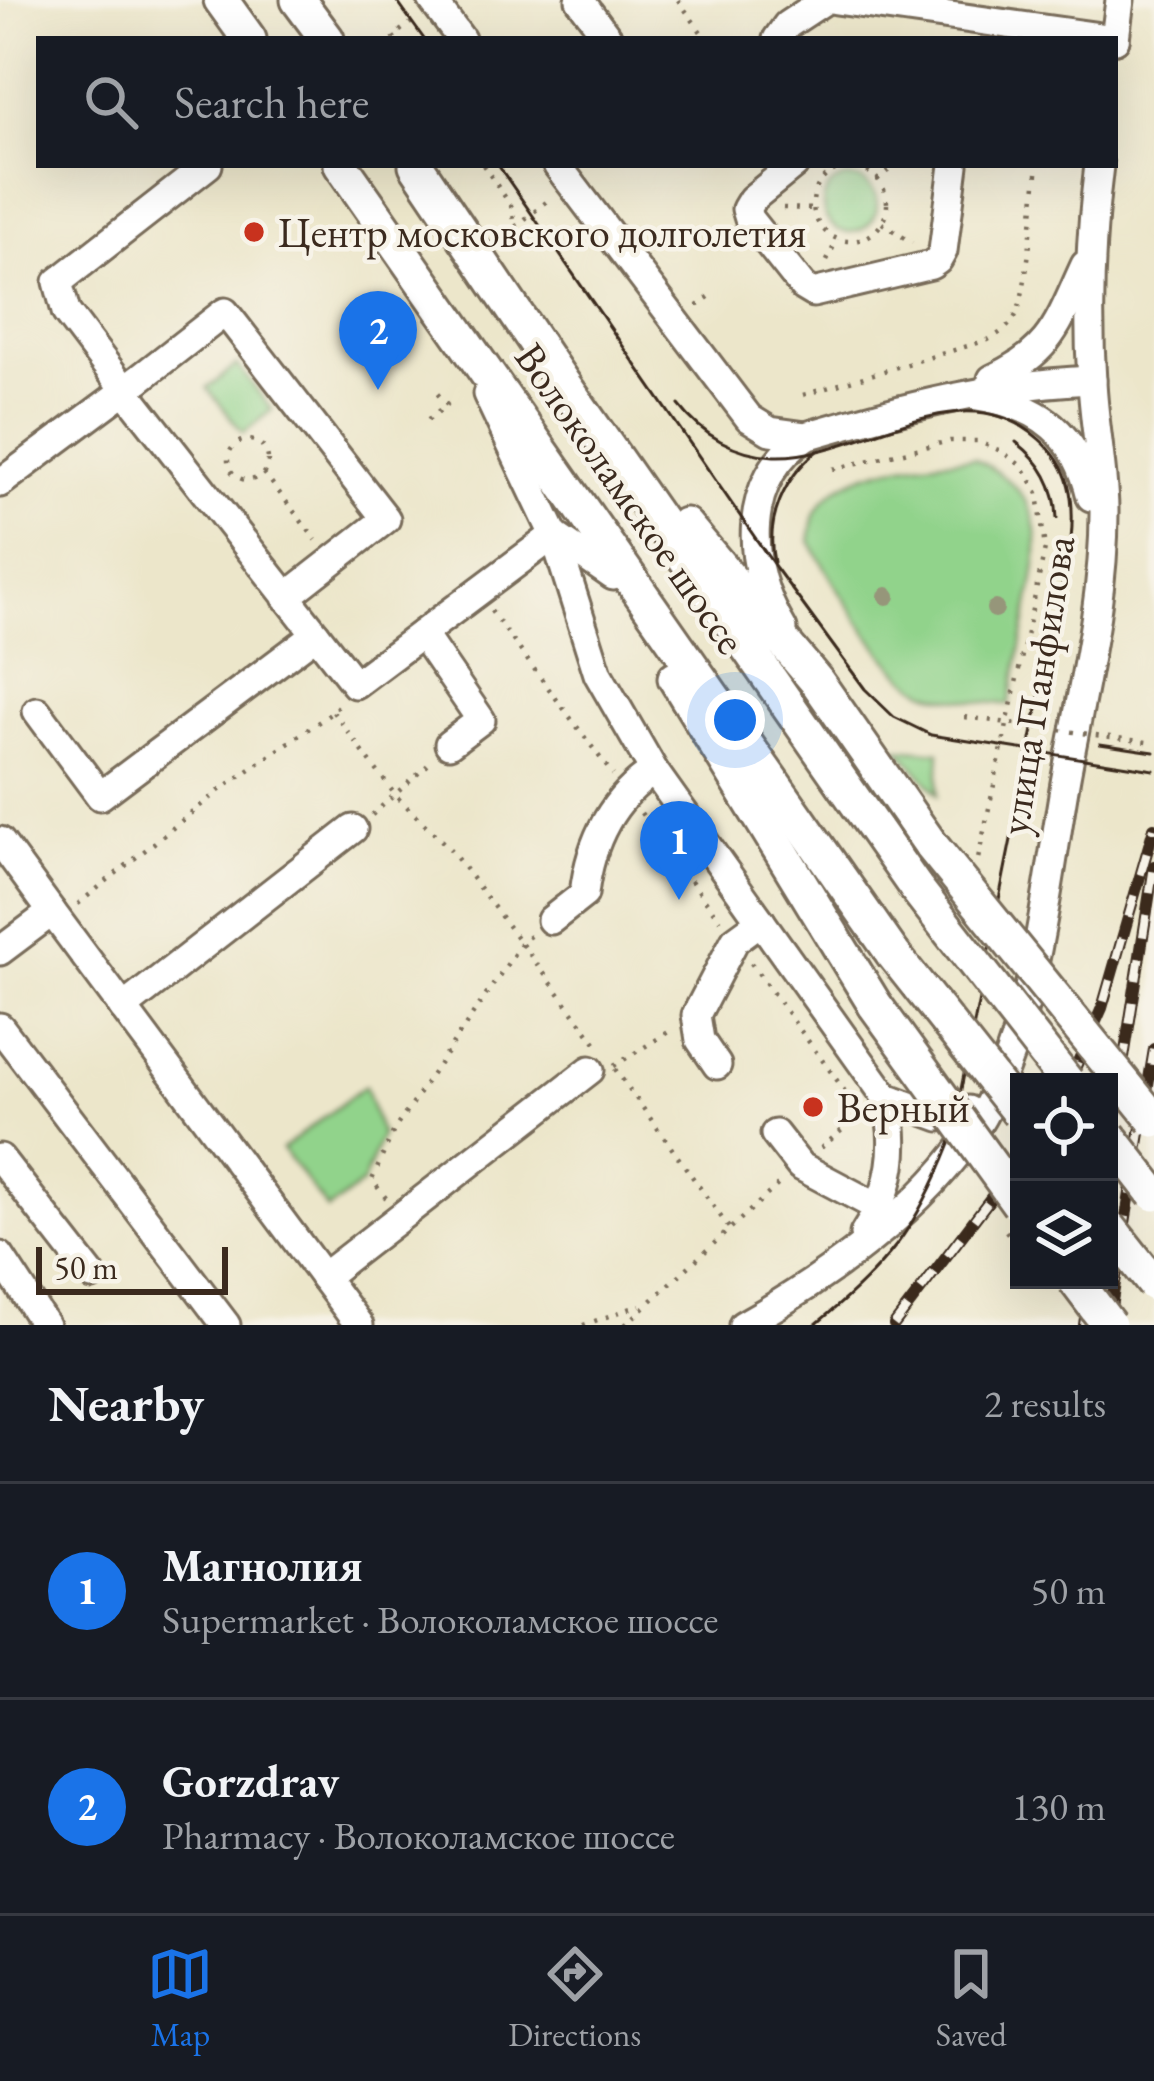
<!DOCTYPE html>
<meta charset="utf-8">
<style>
body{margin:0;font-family:"EB Garamond",serif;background:#20242c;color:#f1f3f6}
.controls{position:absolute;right:36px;bottom:36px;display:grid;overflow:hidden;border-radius:0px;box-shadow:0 12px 48px #0002}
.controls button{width:108px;height:108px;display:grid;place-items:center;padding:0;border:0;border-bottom:3px solid #363941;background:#171b24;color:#f1f3f6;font:60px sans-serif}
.scale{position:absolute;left:36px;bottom:30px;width:192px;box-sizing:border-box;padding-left:12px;border:6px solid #3b2a1e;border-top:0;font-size:33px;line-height:42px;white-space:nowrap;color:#3b2a1e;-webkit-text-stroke:9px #f7f3e8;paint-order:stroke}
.you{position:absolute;left:735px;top:720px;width:42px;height:42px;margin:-30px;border:9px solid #fff;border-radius:50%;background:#1a73e8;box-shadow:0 0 0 18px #1a73e833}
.badge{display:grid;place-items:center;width:78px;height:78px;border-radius:50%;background:#1a73e8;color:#fff;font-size:39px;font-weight:700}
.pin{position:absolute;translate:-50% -99px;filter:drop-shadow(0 3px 6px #0008)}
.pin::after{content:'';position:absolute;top:63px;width:42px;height:36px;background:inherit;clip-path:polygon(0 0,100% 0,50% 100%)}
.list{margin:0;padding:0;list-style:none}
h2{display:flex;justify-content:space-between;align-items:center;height:156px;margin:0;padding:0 48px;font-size:51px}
h2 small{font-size:39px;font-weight:400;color:#9ea1a6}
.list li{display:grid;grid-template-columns:78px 1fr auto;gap:36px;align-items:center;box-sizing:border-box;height:216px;padding:0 48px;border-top:3px solid #363941}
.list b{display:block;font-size:45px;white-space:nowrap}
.list p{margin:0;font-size:39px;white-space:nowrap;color:#9ea1a6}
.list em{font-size:39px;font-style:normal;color:#9ea1a6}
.icon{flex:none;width:66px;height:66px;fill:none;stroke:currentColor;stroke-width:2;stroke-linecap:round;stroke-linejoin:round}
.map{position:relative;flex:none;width:1154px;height:1325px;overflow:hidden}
.search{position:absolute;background:#171b24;box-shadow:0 12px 48px #0002;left:36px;right:36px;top:36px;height:132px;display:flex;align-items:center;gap:30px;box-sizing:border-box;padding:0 42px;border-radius:0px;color:#9ea1a6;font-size:45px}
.sheet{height:588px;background:#171b24}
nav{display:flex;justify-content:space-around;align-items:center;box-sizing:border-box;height:168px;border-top:3px solid #363941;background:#171b24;font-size:33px;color:#9ea1a6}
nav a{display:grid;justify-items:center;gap:6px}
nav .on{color:#1a73e8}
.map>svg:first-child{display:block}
.green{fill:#91d38b;stroke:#667e54;stroke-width:3}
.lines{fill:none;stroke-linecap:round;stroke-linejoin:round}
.minor-casing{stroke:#796c5a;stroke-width:33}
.major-casing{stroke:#796c5a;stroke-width:39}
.path{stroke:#796c5a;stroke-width:4.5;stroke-dasharray:3 9;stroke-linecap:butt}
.minor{stroke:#fff;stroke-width:27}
.major{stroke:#fff;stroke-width:33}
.tram{stroke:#3b2a1e;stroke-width:3}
.rail-casing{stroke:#3b2a1e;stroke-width:12}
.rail{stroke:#f7f3e8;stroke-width:8;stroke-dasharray:22;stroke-linecap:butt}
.major-bridge-casing{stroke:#796c5a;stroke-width:39;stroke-linecap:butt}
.path-bridge{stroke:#796c5a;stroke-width:4.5;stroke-dasharray:3 9;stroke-linecap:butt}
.major-bridge{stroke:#fff;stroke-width:33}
.tree{fill:#96967a}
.poi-dot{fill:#c8321e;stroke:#f7f3e8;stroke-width:4.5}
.labels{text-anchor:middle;stroke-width:9;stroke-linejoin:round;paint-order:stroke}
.poi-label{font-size:42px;fill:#3b2a1e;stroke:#f7f3e8;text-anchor:start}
.street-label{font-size:42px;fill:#3b2a1e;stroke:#f7f3e8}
</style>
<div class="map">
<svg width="1154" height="1325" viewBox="0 0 1154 1325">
<rect width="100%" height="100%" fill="#f7f3e8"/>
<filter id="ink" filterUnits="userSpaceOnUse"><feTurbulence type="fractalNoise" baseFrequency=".00833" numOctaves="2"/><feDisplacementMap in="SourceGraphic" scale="24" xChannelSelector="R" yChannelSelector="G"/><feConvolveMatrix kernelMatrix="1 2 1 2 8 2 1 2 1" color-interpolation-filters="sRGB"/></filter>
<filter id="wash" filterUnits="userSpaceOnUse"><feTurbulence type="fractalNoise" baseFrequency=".004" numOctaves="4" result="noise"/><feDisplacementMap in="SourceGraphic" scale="48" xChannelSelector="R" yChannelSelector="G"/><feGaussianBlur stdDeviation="2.7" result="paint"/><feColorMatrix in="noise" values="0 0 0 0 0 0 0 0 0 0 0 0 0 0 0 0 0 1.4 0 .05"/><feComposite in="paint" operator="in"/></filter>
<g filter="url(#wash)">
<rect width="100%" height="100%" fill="#ece6ca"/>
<g class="green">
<circle cx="850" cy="205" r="27"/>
<path d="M237,365L272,410L243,433L207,388Z"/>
<path d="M974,458C1048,497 1043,538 1028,611C1022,642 1016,674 1009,705C984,701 949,701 925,691C887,674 830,578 810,541C812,532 812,521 816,513C838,465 928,461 974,458Z"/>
<path d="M898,748L940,752L938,794Z"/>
<path d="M365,1086L381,1135L363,1183L328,1210L282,1149Z"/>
</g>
</g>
<g filter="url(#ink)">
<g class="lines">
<g class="minor-casing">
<g id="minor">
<path d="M432,0L461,39"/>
<path d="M580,0L609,39"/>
<path d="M836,0L1115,39"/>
<path d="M777,39L787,25L825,0"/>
<path d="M1115,39L1120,0"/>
<path d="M557,165L749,418L770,431L806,436"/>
<path d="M794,165L752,199L746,209L749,219L803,287L813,293L931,265L938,260L943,251L954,165"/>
<path d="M992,379C1053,351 1058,323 1085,265"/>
<path d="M487,394L554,535L598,674L654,771L886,1097C900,1146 892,1191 864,1234"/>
<path d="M977,396C1041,406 1076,433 1091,497"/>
<path d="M0,483L125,390L66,312L58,282L208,165"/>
<path d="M554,535L613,576"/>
<path d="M286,597L386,519L225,312L125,390C202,488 279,586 355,684L554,535"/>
<path d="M783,629C745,567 740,480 806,436C901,408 993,384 1092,380"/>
<path d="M422,634L481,720L449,744"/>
<path d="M37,711L100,796L316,634"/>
<path d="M0,841L52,912"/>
<path d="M551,920L584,894C590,843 611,799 654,771"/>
<path d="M0,951L52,912L359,1325"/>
<path d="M123,1008L353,829"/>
<path d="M0,1027L226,1325"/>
<path d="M717,1065L700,1040L696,1015L735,940L761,921"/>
<path d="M886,1097L940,1117L968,1110"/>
<path d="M775,1134L800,1166L879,1208"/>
<path d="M0,1158L92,1276"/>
<path d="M0,1256L45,1325"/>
<path d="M323,1277L590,1070"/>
<path d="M743,1325C825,1279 926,1207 976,1127C1034,1035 1047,884 1066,777C1082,689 1105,598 1104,508C1103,466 1094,424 1092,382C1087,308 1090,238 1099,165"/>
</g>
</g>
<g class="major-casing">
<g id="major">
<path d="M221,0L249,39"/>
<path d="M298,0L327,39"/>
<path d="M341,165L893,954"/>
<path d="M416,165L562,382L916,888"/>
<path d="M685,525L818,683L931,845"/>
<path d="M675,678L875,1005"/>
</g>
</g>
<g class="path">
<path d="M678,0L706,39"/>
<path d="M395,39L393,36L415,20"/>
<path d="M483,165L512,207L515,227L550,199"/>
<circle cx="850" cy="204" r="37"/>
<path d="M877,180L895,165"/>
<path d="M783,208L814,209"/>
<path d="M882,223L912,243"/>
<path d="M827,261L837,239"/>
<path d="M697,306L714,293"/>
<path d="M352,323L373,307L390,330"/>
<path d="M803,395L988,340C999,334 1010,327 1016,315C1028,290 1034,198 1038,165"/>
<path d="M428,420L447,405L436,392"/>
<circle cx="248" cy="460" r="20"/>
<path d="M833,469L950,441H977L1001,451L1023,467L1038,493L1045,549L978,859"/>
<path d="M264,473L316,540"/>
<path d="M491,611L613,775"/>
<path d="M333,712L396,796L450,849L598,1045"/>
<path d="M641,813L720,920"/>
<path d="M372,815L430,763"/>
<path d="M78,904L220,790L333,712L340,703"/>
<path d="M751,963L861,1113"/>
<path d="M614,1066L670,1031"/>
<path d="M615,1069L729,1228"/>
<path d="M821,1148L862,1113"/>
<path d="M386,1198L372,1180L394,1130L523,941L533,934"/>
<path d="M583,1325L640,1305"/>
<path d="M625,1325L780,1183"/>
</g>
<use href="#minor" class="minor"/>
<use href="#major" class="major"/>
<g class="tram">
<path d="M396,0L424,39"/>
<path d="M498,165L776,568L865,689L894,717L931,735L1154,770"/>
<path d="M679,405C702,435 735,454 774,456C861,459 960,368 1039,439C1071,467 1075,500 1071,540L950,1144C916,1230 886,1267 815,1325"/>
<path d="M1016,442C1041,461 1056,486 1057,518"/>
<path d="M774,562C765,520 784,478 817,451"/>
<path d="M1100,744L1154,752"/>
</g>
<g class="rail-casing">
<g id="rail">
<path d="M1069,1082L1102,1008L1154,828"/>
<path d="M1109,1154L1154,866"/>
<path d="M894,1325L1019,1161"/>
<path d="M1084,1325L1090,1280"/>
<path d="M1108,1325L1154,1049"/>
</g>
</g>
<use href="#rail" class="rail"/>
<g class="major-bridge-casing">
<g id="major-bridge">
<path d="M931,845L1154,1120"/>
<path d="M916,888L1067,1082"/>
<path d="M893,954L1019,1113"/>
<path d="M875,1005L1019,1204"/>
<path d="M1109,1136L1154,1194"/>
<path d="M1109,1227L1154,1284"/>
<path d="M1075,1280L1109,1325"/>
</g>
</g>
<g class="path-bridge">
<path d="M965,717L1154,743"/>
<path d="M1006,1231L1019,1248"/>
</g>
<use href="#major-bridge" class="major-bridge"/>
</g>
<g class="tree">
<circle cx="887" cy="596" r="9"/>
<circle cx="995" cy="609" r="9"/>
</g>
</g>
<g class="poi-dot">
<circle cx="254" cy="232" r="12"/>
<circle cx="813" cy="1107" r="12"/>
</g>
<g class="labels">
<g class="poi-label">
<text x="278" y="247">Центр московского долголетия</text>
<text x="837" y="1122">Верный</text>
</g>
<g class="street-label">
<text transform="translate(631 498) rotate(55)" y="15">Волоколамское шоссе</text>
<text transform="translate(1036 685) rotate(-81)" y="15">улица Панфилова</text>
</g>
</g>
</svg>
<div class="controls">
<button><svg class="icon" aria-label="locate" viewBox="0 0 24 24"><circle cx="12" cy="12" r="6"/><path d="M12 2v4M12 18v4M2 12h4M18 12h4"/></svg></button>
<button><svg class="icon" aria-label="layers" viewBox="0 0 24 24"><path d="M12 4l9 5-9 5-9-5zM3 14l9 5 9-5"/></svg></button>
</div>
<div class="scale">50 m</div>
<div class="you"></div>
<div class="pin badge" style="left:679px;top:900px">1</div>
<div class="pin badge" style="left:378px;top:390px">2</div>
<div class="search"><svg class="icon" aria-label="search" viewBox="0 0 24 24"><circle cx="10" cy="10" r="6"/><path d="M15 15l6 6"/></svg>Search here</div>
</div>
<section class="sheet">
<h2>Nearby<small>2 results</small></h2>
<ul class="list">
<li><span class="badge">1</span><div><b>Магнолия</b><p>Supermarket · Волоколамское шоссе</p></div><em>50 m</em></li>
<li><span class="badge">2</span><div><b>Gorzdrav</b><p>Pharmacy · Волоколамское шоссе</p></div><em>130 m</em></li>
</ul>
</section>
<nav>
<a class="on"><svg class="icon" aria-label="map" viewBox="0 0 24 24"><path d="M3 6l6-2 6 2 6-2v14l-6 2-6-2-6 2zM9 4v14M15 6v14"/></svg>Map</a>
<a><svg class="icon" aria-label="directions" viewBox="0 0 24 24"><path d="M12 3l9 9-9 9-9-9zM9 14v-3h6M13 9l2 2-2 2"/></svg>Directions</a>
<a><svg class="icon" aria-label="saved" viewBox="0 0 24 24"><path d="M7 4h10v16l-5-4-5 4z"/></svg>Saved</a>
</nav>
